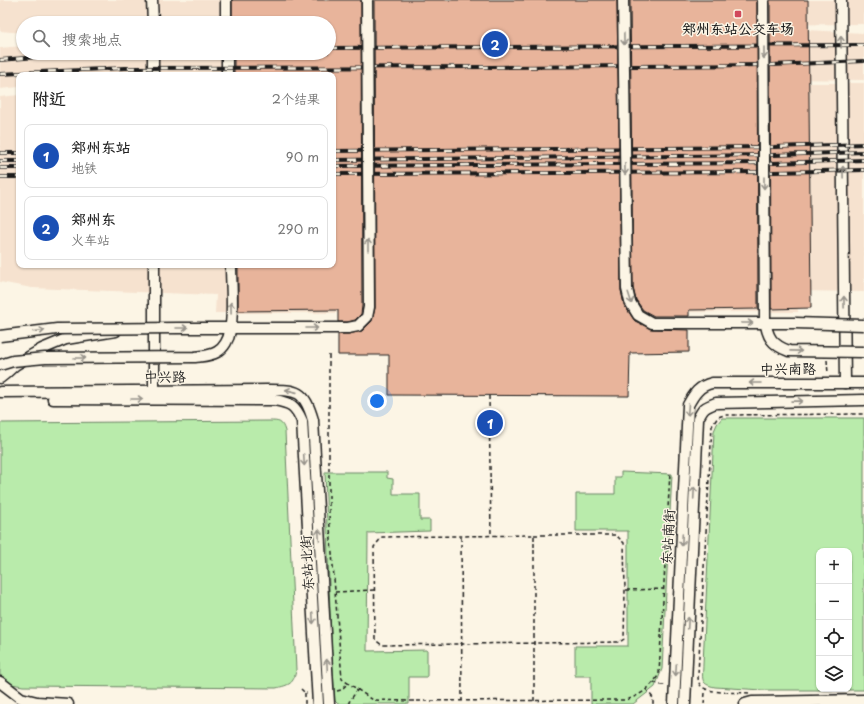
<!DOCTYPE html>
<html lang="zh">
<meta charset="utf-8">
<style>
body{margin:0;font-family:"Playpen Sans","LXGW WenKai TC",sans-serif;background:#f2f2f2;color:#222}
.controls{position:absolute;right:12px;bottom:12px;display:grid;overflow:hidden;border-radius:8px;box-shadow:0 1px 3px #0004}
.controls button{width:36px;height:36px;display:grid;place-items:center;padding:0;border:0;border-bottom:1px solid #e0e0e0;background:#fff;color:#222;font:20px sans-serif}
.you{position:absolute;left:377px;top:401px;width:14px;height:14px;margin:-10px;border:3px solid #fff;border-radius:50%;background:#1a73e8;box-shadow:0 0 0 6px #1a73e833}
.badge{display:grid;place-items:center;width:26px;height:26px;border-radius:50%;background:#d1495b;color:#fff;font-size:13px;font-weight:700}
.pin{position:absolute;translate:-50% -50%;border:2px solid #fff;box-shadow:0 1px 4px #0006}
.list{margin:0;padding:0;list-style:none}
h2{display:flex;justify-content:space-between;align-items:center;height:52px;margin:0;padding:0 16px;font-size:17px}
h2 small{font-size:13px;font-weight:400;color:#767676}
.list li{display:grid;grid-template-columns:26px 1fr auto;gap:12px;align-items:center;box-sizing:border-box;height:64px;margin:0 8px 8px;padding:0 8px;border:1px solid #e0e0e0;border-radius:8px}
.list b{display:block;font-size:15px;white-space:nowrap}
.list p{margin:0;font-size:13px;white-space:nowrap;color:#767676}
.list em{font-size:13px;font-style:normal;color:#767676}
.icon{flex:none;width:22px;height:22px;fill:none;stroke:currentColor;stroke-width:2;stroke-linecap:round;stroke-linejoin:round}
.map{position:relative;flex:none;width:864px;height:704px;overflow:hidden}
.search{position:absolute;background:#fff;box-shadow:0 1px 3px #0004;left:16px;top:16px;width:320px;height:44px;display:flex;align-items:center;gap:10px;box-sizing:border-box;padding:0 14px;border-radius:22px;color:#767676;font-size:15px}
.panel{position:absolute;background:#fff;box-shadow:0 1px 3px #0004;left:16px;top:72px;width:320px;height:196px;border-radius:8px}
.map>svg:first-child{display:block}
.built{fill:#f6e2cf}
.green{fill:#b9ebab;stroke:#6a8464;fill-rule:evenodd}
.building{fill:#e8b49b;stroke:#1c1c1c}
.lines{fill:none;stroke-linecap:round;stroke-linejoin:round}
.minor-casing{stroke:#1c1c1c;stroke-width:13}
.path{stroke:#1c1c1c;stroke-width:1.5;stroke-dasharray:4 3;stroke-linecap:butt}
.minor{stroke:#fcf5e5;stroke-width:10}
.rail-casing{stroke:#1c1c1c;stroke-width:4}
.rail{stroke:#fcf5e5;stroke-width:2.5;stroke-dasharray:8;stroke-linecap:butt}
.minor-bridge-casing{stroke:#1c1c1c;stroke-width:13;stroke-linecap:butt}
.minor-bridge{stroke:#fcf5e5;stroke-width:10}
.oneway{stroke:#97938b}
.poi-dot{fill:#d1495b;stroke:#fcf5e5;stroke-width:1.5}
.labels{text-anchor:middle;stroke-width:3;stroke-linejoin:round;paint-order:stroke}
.poi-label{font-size:14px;font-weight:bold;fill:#1c1c1c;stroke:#fcf5e5}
.street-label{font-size:14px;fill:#1c1c1c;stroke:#fcf5e5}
</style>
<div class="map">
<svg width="864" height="704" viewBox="0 0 864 704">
<rect width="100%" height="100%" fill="#fcf5e5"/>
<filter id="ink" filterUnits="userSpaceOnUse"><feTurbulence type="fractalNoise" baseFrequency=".025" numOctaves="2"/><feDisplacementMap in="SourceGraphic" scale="8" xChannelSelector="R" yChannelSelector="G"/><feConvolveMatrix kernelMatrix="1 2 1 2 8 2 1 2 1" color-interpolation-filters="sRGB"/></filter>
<g filter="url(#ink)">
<g class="built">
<path d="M0,0H864V24L329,28V23H23V33L0,31Z"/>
<path d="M786,29L864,33V80L787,79L333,81V75H19V87L0,89V48L11,47L23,46V53H329V32Z"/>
<path d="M787,83H864V292L797,291L798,312L215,313L216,295L32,288L0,282V97L19,95V265H333V87Z"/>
</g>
<g class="green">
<path d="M722,418H864V690H763L715,687C699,684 703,678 703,664L714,431L717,424ZM819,551H849V689H819Z"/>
<path d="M269,421C279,421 282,421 285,431L296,670C294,684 289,685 276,688L23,686L0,682V423Z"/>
<path d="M325,472H387V478L393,479V494H420V520H430V531L368,533L367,651L427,650V677H409V704H338L335,701L331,639Z"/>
<path d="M621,472L672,474L662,669L655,687L633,704H591V676H575V646H628V531H576V494H615V477H621Z"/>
</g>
<g class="building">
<path d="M232,0H361L362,306L361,314L355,320L347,322H338V310L238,311V265H333V75H234V53H329V23H232Z"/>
<path d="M374,0H617L621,290L624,305L635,321L652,329L689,330V352L630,353L629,396L389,395V355H338V334H349L362,331L372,321L375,308Z"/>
<path d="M630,0H757L758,309L689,310V316H654L643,310L636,300L633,288Z"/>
<path d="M770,0H808L811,308L771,309Z"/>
</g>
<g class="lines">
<g class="minor-casing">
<g id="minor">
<path d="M152,0L153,23"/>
<path d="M226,0V23"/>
<path d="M841,0L845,383"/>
<path d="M153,53V75"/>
<path d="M227,53V75"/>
<path d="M154,265V391"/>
<path d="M0,378L5,374L15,365L42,349L66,339L116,331"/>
<path d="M0,392L267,390C297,390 304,389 313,420L329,704"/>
<path d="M53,399L274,400C291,403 295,405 302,421L318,704"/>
<path d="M0,682L21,698L37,702L68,704"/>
<path d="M674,704L688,405C694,394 699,386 712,383H864"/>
<path d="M685,704L698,419C703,408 705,407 716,403L864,400"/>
<path d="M745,704L752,702L864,700"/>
</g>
</g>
<g class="path">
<path d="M329,355V515L342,679L373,700L409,701L625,700C640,696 651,688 659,674L670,472"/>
<path d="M827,360L828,374"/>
<path d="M489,396L491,536"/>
<path d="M534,535H616L624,543L625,590L624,639L620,642L382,645L375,640L374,547L382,537Z"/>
<path d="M461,537L462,701"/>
<path d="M626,590L664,589"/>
<path d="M335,592L374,590"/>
<path d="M654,682L660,685H665"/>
<path d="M301,689L305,693H307"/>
<path d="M646,689L653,698V704"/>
<path d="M337,691L341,690L348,683"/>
<path d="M305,693V704"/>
<path d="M749,693C738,692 709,694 701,686C698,683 698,678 698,674L712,426L718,417L724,415L864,414"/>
<path d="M534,701V535"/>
<path d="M349,704V702L358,689"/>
<path d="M704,704L705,693L706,689"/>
</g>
<use href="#minor" class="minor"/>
<g class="rail-casing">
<g id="rail">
<path d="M329,48L864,45"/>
<path d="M0,60L86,53"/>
<path d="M0,74L60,71L125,68L490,67L772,65L864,61"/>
<path d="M333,151L774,147L864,144"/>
<path d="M0,153H19"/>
<path d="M333,160L774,155L864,152"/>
<path d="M0,161H19"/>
<path d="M333,166L773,163L864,160"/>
<path d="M0,168H19"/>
<path d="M333,174L774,172L864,170"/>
<path d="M0,177H19"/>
</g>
</g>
<use href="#rail" class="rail"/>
<g class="minor-bridge-casing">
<g id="minor-bridge">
<path d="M623,0L627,289L630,302L638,315L652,323H795L864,325"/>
<path d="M763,0L765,319C767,337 772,345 789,351L864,352"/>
<path d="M0,336L57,329L179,328H348L358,326L367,317L369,307L367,0"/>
<path d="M0,365L13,361L45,358L195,357C202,356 210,356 217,352C224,348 229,339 230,331C234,311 231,286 231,265"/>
</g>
</g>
<use href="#minor-bridge" class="minor-bridge"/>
</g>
<defs><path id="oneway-shaft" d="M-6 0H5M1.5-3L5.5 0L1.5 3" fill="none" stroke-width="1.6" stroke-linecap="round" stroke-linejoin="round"/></defs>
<g class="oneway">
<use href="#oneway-shaft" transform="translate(624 39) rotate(89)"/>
<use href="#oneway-shaft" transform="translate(841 42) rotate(-91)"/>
<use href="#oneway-shaft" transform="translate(764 53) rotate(90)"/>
<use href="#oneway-shaft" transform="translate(625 169) rotate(89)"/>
<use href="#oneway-shaft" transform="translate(843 172) rotate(-91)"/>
<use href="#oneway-shaft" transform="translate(764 183) rotate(90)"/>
<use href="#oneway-shaft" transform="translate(368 245) rotate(-90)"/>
<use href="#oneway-shaft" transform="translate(630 298) rotate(72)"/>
<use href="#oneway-shaft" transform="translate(844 302) rotate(-91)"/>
<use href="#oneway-shaft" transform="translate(231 308) rotate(-91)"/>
<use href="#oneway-shaft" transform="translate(747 323)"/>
<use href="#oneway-shaft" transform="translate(182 328)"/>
<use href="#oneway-shaft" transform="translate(312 328)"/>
<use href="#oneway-shaft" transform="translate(39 331) rotate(-6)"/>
<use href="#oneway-shaft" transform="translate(796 351) rotate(1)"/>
<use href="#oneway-shaft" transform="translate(80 358)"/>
<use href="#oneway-shaft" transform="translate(755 383) rotate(180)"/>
<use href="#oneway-shaft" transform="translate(291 391) rotate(-167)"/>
<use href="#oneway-shaft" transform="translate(137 399)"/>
<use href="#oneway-shaft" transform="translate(797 401) rotate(-1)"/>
<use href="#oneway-shaft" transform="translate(688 410) rotate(95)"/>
<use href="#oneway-shaft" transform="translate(304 460) rotate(87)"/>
<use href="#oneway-shaft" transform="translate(694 493) rotate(-87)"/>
<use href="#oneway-shaft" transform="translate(319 535) rotate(-93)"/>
<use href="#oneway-shaft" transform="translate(682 540) rotate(93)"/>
<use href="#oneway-shaft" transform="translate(313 618) rotate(87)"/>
<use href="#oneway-shaft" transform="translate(688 623) rotate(-87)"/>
<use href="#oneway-shaft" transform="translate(327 665) rotate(-93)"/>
<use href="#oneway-shaft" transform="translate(676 670) rotate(93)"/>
</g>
</g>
<rect class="poi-dot" x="734" y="10" width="8" height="8" rx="2"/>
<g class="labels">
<g class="poi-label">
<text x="738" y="34">郑州东站公交车场</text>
</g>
<g class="street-label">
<text x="788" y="374">中兴南路</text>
<text transform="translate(165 377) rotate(-1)" y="5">中兴路</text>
<text transform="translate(668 537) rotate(-87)" y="5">东站南街</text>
<text transform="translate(307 563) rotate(-93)" y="5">东站北街</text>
</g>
</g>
</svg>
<div class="controls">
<button>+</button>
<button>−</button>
<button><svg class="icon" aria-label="locate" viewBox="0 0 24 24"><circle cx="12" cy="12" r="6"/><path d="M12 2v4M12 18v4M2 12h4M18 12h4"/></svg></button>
<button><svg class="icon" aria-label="layers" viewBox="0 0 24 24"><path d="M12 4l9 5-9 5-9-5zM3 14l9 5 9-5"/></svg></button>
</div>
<div class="you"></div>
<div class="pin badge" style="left:490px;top:423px;background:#1a4fb4">1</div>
<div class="pin badge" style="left:495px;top:44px;background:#1a4fb4">2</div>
<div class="search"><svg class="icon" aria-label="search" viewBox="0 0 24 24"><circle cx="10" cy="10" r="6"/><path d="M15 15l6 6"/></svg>搜索地点</div>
<section class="panel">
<h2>附近<small>2个结果</small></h2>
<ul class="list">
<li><span class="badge" style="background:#1a4fb4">1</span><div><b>郑州东站</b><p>地铁</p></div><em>90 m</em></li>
<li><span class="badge" style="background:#1a4fb4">2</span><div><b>郑州东</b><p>火车站</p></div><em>290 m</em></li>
</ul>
</section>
</div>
